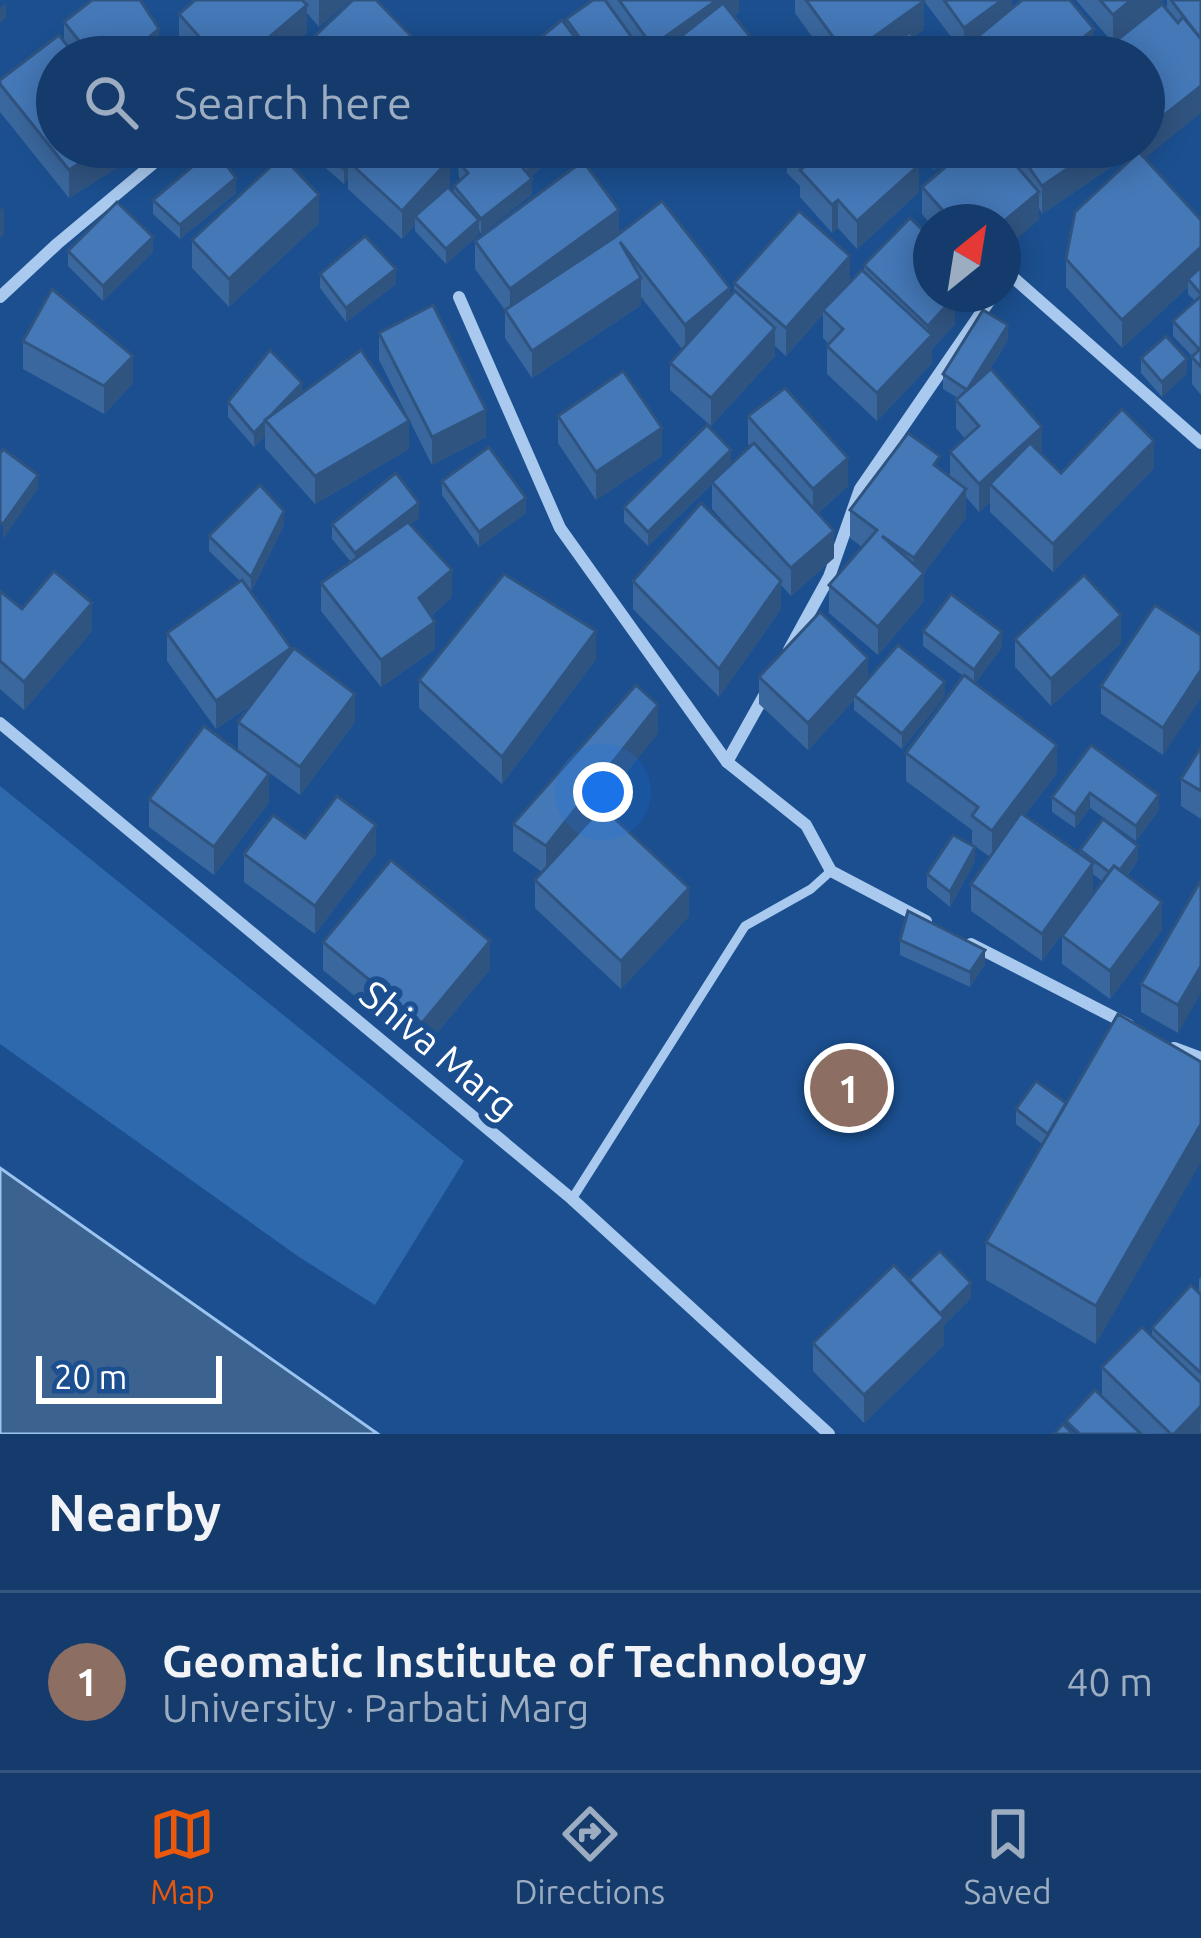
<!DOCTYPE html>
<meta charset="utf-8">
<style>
body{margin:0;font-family:Ubuntu,sans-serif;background:#1d4271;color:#f1f3f6}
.compass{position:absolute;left:913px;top:204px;width:108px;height:108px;border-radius:50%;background:#143b6b;box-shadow:0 6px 30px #0003;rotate:30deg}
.scale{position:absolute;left:36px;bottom:30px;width:186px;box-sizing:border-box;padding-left:12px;border:6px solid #fff;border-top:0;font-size:33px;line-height:42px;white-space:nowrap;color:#fff;-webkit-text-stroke:9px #1b4f8f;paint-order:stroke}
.you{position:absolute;left:603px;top:792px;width:42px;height:42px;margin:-30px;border:9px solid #fff;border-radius:50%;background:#1a73e8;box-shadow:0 0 0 18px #1a73e833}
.badge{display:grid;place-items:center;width:78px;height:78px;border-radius:50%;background:#ea580c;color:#fff;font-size:39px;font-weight:700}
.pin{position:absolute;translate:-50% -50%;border:6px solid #fff;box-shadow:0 3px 12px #0006}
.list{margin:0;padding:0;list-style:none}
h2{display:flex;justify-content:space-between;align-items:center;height:156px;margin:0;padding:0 48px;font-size:51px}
h2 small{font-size:39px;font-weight:400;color:#9dadc1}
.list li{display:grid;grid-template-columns:78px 1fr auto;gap:36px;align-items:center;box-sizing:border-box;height:180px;padding:0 48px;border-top:3px solid #33557e}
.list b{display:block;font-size:45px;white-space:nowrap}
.list p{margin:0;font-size:39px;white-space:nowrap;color:#9dadc1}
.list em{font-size:39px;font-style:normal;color:#9dadc1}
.icon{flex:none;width:66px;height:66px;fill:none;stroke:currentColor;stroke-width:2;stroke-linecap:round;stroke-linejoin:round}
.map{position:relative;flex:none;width:1201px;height:1434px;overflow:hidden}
.search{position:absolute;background:#143b6b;box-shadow:0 6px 30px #0003;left:36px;right:36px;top:36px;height:132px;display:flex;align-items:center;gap:30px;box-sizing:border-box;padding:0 42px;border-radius:66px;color:#9dadc1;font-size:45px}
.sheet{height:336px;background:#143b6b}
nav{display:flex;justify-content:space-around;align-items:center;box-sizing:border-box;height:168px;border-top:3px solid #33557e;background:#143b6b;font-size:33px;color:#9dadc1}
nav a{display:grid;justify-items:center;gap:6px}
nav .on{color:#ea580c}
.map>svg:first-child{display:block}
.green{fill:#2e69ad}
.water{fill:#3c6290;stroke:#9cc4f0;stroke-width:3}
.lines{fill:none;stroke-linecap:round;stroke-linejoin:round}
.lane{stroke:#a9c9ee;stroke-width:9}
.street{stroke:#a9c9ee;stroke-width:12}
.wall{fill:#3a679d}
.shaded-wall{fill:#305480}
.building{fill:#4478b7;stroke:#305480;stroke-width:3}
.labels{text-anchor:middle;stroke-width:12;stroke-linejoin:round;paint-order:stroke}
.street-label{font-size:39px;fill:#fff;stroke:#1b4f8f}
</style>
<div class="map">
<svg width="1201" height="1434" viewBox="0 0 1201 1434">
<rect width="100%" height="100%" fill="#1b4f8f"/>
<path class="green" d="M0,786L464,1161L375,1305L299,1257L0,1044Z"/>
<path class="water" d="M0,1168L378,1434H0Z"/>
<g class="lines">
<path class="lane" d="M572,1199L745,926L811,889L831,871"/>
<g class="street">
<path d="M1003,280L1008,273L1201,443"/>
<path d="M0,297L57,244L173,147"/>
<path d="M459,297L560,528L727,762L806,825L831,871L926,921"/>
<path d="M789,650L829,577L860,489L994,294"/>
<path d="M0,723L572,1199L829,1434"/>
<path d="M727,762L765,694"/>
<path d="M971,944L1129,1025"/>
<path d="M1174,1048L1201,1058"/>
</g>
</g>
<g class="wall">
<path d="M195,0H350L319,27L307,13V33L279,57H193L179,41V14Z"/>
<path d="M593,0H739V12L734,16L756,57H535V42L566,25V19Z"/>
<path d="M795,0H1012V9L1094,57H959L961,50L924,1V29L913,37L928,57H827L795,13Z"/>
<path d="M1076,0H1163L1113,43Z"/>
<path d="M1167,0H1201L1145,159L1201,220V395L1192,384V356L1173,336V321L1195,301L1188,294V287L1122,348L1066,287V259L1135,157L1127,147H1144L1167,10Z"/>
<path d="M64,22L159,43L171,57H57L134,147V157L69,198L0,112V80L64,42Z"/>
<path d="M315,36L416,57H289L315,46Z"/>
<path d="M289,147H436L449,188L454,193V186L461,179L459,177L456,147H566L530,177L532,194L481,234L479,230V234L446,264L415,231V225L402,239L348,189V178L344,184L314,158V149L304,160Z"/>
<path d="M787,147H903L919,192L857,249L838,228L832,233L800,197V186L787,173Z"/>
<path d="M917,147H967L934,170Z"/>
<path d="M969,147H1123V159L1042,214L1039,208V220L931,222V225L922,214V187Z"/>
<path d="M236,193L180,239L153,214V200Z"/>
<path d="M319,223L229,307L192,268V240Z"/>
<path d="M619,234L730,296L734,292V283L850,282L864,272V265L931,294L955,324L932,349V363L877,421L827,374V346L829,344L823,338V314L786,356L775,346V356L711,426L670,390V363L682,349L641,297V305L532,378L505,338V310L475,269V241Z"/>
<path d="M68,251L153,252L103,301L68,266Z"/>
<path d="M320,274L396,284L346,322L320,288Z"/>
<path d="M379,333L486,437L432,465L379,360Z"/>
<path d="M1008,340L988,372L1042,454L1061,473L1154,468L1053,572L990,512V502L979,512L966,497V517L924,573V601L878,655L829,613V585L862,547L850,538V510L940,469L950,477V452L965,439L956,428V400L958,398L943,389V374Z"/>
<path d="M23,341L133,383L104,414L23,369Z"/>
<path d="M1141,358L1187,373L1162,397L1141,373Z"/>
<path d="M302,393L409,449L315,504L265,448V436L254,447L228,417V402Z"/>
<path d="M558,416L662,456L596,500L558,443Z"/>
<path d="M748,416L848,486L818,513L834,558L791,596L781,585V609L719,697L633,609V581L748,549L712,509V484L648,546L624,522V507L731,464L751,446L748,444Z"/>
<path d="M442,481L526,513L479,547L442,495Z"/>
<path d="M419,518L410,524L452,597L431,616L435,649L381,687L321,611V583L351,562L332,539V524Z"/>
<path d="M284,525L251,592L291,652L355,722L300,795L238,750V722L253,703L216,729L167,661V633L240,581L209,551V536Z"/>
<path d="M0,591L22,609L92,631L24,710L0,689Z"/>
<path d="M923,631L1002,647L975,683L1057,773L1025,815L1080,854V850L1138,860L1127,876L1162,930L1110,999L1062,964V936L1102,881L1093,874V891L1042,961L971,911V884L990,857L972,844V830L906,781V753L963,676L923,646Z"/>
<path d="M1201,635L1163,755L1101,714V686Z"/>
<path d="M1015,639L1121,643L1051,706L1015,667Z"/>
<path d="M596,659L502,784L419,708V680Z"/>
<path d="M759,677L868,679L945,696L902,749L854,710V700L808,750L759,704Z"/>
<path d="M658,733L578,833L689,916L621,989L535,908V880L542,872L513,851V824Z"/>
<path d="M1091,745L1159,810L1136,841L1090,808L1075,828L1052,812V797Z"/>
<path d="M1201,747V819L1181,806V779Z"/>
<path d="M149,799L269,802L214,875L149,827Z"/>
<path d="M305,838L376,853L315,934L244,882V854Z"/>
<path d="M975,861L950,907L927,888V874Z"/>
<path d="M1201,880L1178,1033L1141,1012V984Z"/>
<path d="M900,940L985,964L970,987L900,955Z"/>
<path d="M323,942L490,969L422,1051L323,970Z"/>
<path d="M1118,1014L1096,1344L986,1280V1242L1042,1144L1016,1124V1109L1066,1103Z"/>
<path d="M1201,1277V1433L1143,1434L1102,1395V1367L1152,1337V1328L1199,1293V1279Z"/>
<path d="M909,1280L971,1298L944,1325V1345L864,1423L813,1371V1343Z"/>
</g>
<g class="shaded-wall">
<path d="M319,0H350L319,27Z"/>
<path d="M717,0H739V12L676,57H652V46Z"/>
<path d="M1002,0H1012V21L964,56V28Z"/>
<path d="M1131,0H1163L1113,43V15Z"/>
<path d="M924,1V29L885,57H847Z"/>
<path d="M6,3V18L0,23V8Z"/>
<path d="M307,5V33L279,57H246Z"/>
<path d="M159,29V57H125Z"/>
<path d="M1094,29L1093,57H1059Z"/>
<path d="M416,41V57H399Z"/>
<path d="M756,44V57H739Z"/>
<path d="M1201,86V113L1139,163V147H1144V131Z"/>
<path d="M105,147H134V157L69,198V170Z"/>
<path d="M304,147H314V149L304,160Z"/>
<path d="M533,147H566L527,179V152Z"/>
<path d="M946,147H967L934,170V155Z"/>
<path d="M1099,147H1123V159L1042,214V186Z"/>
<path d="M450,159V187L419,220L415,216V225L402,239V211Z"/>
<path d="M348,164V178L344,184V169Z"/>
<path d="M919,165V192L857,249V221Z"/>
<path d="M236,178V193L180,239V225Z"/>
<path d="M532,179V194L481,234V219Z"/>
<path d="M1039,192V220L1003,250V222Z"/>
<path d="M319,195V223L229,307V279Z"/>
<path d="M838,200V228L832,233V205Z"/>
<path d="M4,207V235L0,238V210Z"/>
<path d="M619,210V238L510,317V289Z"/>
<path d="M479,220V234L446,264V249Z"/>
<path d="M153,237V252L103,301V286Z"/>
<path d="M1201,247V274L1188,279V287L1122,348V320Z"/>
<path d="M850,256V284L823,310V314L786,356V328Z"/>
<path d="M396,269V284L346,322V308Z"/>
<path d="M641,278V305L532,378V351Z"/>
<path d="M730,288V316L685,352V325Z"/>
<path d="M955,296V324L932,349V363L877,421V393L928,339V326Z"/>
<path d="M1008,325V340L967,405V390Z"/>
<path d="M775,328V356L711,426V398Z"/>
<path d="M133,356V383L104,414V386Z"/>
<path d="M1187,359V373L1162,397V382Z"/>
<path d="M302,383V398L266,421Z"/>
<path d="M486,410V437L432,465V437Z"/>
<path d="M265,421V436L254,447V433Z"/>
<path d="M409,421V449L315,504V476Z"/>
<path d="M1042,427V455L990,484V502L979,512V484Z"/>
<path d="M662,428V456L596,500V472Z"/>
<path d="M1154,441V468L1053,572V544Z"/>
<path d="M731,450V465L648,546V532Z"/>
<path d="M848,458V486L813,517V489Z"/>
<path d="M38,475V489L3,539V524Z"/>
<path d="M966,489V517L918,581L924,573V601L878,655V627L914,585V558Z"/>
<path d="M526,498V513L479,547V532Z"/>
<path d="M419,503V518L355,568V553Z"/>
<path d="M284,511V525L251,592V577Z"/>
<path d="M834,531V558L791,596V568Z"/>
<path d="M452,570V597L419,626V598Z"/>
<path d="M781,581V609L719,697V669Z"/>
<path d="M92,603V631L24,710V682Z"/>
<path d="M1121,615V643L1051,706V679Z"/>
<path d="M435,622V649L381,687V660Z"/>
<path d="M596,631V659L502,784V757Z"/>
<path d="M1002,632V647L974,684V670Z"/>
<path d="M291,648V675L216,729V701Z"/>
<path d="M868,658V685L854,695V700L808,750V723Z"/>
<path d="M1201,670V698L1163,755V728Z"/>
<path d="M945,682V696L902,749V734Z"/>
<path d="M355,694V722L300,795V767Z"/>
<path d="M658,705V733L546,874V846Z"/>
<path d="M1057,745V773L992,859V831Z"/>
<path d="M269,774V802L214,875V847Z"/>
<path d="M1090,793V808L1075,828V814Z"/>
<path d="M1159,795V810L1136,841V826Z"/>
<path d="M376,825V853L315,934V906Z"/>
<path d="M1138,846V860L1115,891V876Z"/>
<path d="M975,847V861L950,907V892Z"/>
<path d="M1093,863V891L1042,961V934Z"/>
<path d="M689,888V916L621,989V961Z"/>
<path d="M1162,902V930L1110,999V971Z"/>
<path d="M490,941V969L422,1051V1023Z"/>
<path d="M985,950V964L970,987V972Z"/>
<path d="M1201,966V993L1178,1033V1005Z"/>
<path d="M1201,1124V1162L1096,1344V1306Z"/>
<path d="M971,1283V1298L944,1325V1345L864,1423V1395L940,1314Z"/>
<path d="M1201,1406L1200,1434H1174Z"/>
</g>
<g class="building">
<path d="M92,0H140L159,29L125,57H92L64,22Z"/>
<path d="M195,0H302L307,5L246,57H217L179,14Z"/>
<path d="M353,0H376L416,41L399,57H335L315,36Z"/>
<path d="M593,0H605L646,57H554L550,53L546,56L535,42L562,20L588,54L590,52L566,19Z"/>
<path d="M619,0H717L652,46Z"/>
<path d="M806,0H924V1L847,56Z"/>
<path d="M944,0H1002L964,28Z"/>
<path d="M1022,0H1070L1094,29L1059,57H963L959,52Z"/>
<path d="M1100,0H1131L1113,15Z"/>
<path d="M1171,0H1201V39L1197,34Z"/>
<path d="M723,3L756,44L739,57H655Z"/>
<path d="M1162,4L1178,23L1183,17L1201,39V86L1144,131V57H1096Z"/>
<path d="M910,32L928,57H877Z"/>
<path d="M59,35L76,57H57V147H105L69,170L0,84V80Z"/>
<path d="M306,38L328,57H289Z"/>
<path d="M159,43L171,57H141Z"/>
<path d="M318,147H361L344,169Z"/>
<path d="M361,147H436L450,159L402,211L348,161Z"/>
<path d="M459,147H506L532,179L481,219L454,186L468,173L459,162L467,156Z"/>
<path d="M788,147H903L919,165L857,221L838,200L832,205L800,170L806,165Z"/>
<path d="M928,147H946L934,155Z"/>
<path d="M969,147H1000L1039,192L1003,222H953L922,187Z"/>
<path d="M1015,147H1099L1042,186Z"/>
<path d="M214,148L236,178L180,225L153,200Z"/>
<path d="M1139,152L1201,220V247L1122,320L1066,259L1075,212Z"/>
<path d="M282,156L319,195L229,279L192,240Z"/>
<path d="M583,161L619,210L510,289L475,241Z"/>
<path d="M448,187L479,220L446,249L415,216Z"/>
<path d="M662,201L730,288L685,325L620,242L641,278L532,351L505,310L615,237Z"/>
<path d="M117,202L153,237L103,286L68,251Z"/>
<path d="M799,211L850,256L786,328L734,283Z"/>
<path d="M910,218L931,238V262L925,268L931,274V294H953L955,296L928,326L864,265Z"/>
<path d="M365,236L396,269L346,308L320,274Z"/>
<path d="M1201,267V294L1188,279Z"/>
<path d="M862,270L932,335L877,393L827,346L843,329L823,310Z"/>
<path d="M52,289L133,356L104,386L23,341Z"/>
<path d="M735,291L775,328L711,398L670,363Z"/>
<path d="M1201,296V348L1199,349L1173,321Z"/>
<path d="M433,305L486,410L432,437L379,333Z"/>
<path d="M983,310L1008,325L967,390L943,374Z"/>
<path d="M1166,336L1187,359L1162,382L1141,358Z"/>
<path d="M1201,348V367L1192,357Z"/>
<path d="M270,350L302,383L254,433L228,402Z"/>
<path d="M361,350L409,421L315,476L265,420Z"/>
<path d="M991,369L1042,427L979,484L950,452L979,426L956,400Z"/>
<path d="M623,371L662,428L596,472L558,416Z"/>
<path d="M785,388L848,458L813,489L748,416Z"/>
<path d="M1122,409L1154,441L1053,544L990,484L1030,443L1061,473Z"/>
<path d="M707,425L731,450L648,532L624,507Z"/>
<path d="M908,433L940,456L934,465L966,489L914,558L882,536L924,573L878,627L829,585L877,530L850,510Z"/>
<path d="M754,443L834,531L791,568L712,482Z"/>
<path d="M489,447L526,498L479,532L442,481Z"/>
<path d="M3,449L38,475L3,524L0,522V454Z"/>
<path d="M396,473L419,503L355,553L332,524Z"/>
<path d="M260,485L284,511L251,577L209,536Z"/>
<path d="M701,503L781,581L719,669L633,581Z"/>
<path d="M408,522L452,570L419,598L435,622L381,660L321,583Z"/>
<path d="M54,571L92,603L24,682L0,661V591L22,609Z"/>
<path d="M504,574L596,631L502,757L419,680Z"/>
<path d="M1084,575L1121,615L1051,679L1015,639Z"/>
<path d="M242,580L291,648L216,701L167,633Z"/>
<path d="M951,594L1002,632L974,670L923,631Z"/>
<path d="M1155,605L1201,635V670L1163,728L1101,686Z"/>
<path d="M820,612L868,658L808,723L759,677Z"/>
<path d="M898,645L945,682L902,734L854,695Z"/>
<path d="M294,648L355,694L300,767L238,722Z"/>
<path d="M964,675L1057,745L992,831L972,816L978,807L906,753Z"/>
<path d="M636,685L658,705L546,846L513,824Z"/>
<path d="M204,726L269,774L214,847L149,799Z"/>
<path d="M1091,745L1159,795L1136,826L1090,793L1075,814L1052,797Z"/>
<path d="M1201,747V791L1181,779Z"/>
<path d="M337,796L376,825L315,906L244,854L273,815L305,838Z"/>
<path d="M602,807L689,888L621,961L535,880Z"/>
<path d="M1021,813L1093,863L1042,934L971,884Z"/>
<path d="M1103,819L1138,846L1120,870L1114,866L1109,872L1080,850Z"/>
<path d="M953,835L975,847L950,892L927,874Z"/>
<path d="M391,860L490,941L422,1023L323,942Z"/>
<path d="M1114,866L1162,902L1110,971L1062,936Z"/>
<path d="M1201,880V966L1178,1005L1141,984Z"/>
<path d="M908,911L985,950L970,972L900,940Z"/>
<path d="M1118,1014L1201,1062V1124L1096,1306L986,1242Z"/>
<path d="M1036,1081L1066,1103L1048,1134L1016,1109Z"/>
<path d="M940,1251L971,1283L940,1314L909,1280Z"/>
<path d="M894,1265L944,1318L864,1395L813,1343Z"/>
<path d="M1191,1285L1201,1295V1373L1152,1328Z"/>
<path d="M1142,1327L1201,1383V1406L1174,1434H1171L1102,1367Z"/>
<path d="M1095,1390L1141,1434H1080L1066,1421Z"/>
<path d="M1063,1424L1073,1434H1054Z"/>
</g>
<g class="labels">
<g class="street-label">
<text transform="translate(439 1050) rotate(40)" y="14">Shiva Marg</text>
</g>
</g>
</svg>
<svg class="compass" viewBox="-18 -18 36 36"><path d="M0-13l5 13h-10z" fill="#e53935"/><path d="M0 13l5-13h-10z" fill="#9dadc1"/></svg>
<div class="scale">20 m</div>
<div class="you"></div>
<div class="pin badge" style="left:849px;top:1088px;background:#8d6e63">1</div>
<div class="search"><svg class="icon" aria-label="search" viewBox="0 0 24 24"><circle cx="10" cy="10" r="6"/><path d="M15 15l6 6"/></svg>Search here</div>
</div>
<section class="sheet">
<h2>Nearby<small></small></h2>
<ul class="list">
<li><span class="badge" style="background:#8d6e63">1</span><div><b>Geomatic Institute of Technology</b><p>University · Parbati Marg</p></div><em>40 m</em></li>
</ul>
</section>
<nav>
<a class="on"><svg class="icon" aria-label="map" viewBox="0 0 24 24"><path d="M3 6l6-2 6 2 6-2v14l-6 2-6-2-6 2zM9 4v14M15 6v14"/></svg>Map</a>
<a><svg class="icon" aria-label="directions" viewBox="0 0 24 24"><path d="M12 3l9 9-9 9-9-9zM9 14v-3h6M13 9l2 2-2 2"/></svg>Directions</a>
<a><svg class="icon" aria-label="saved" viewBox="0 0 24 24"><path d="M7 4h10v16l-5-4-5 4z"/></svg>Saved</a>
</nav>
